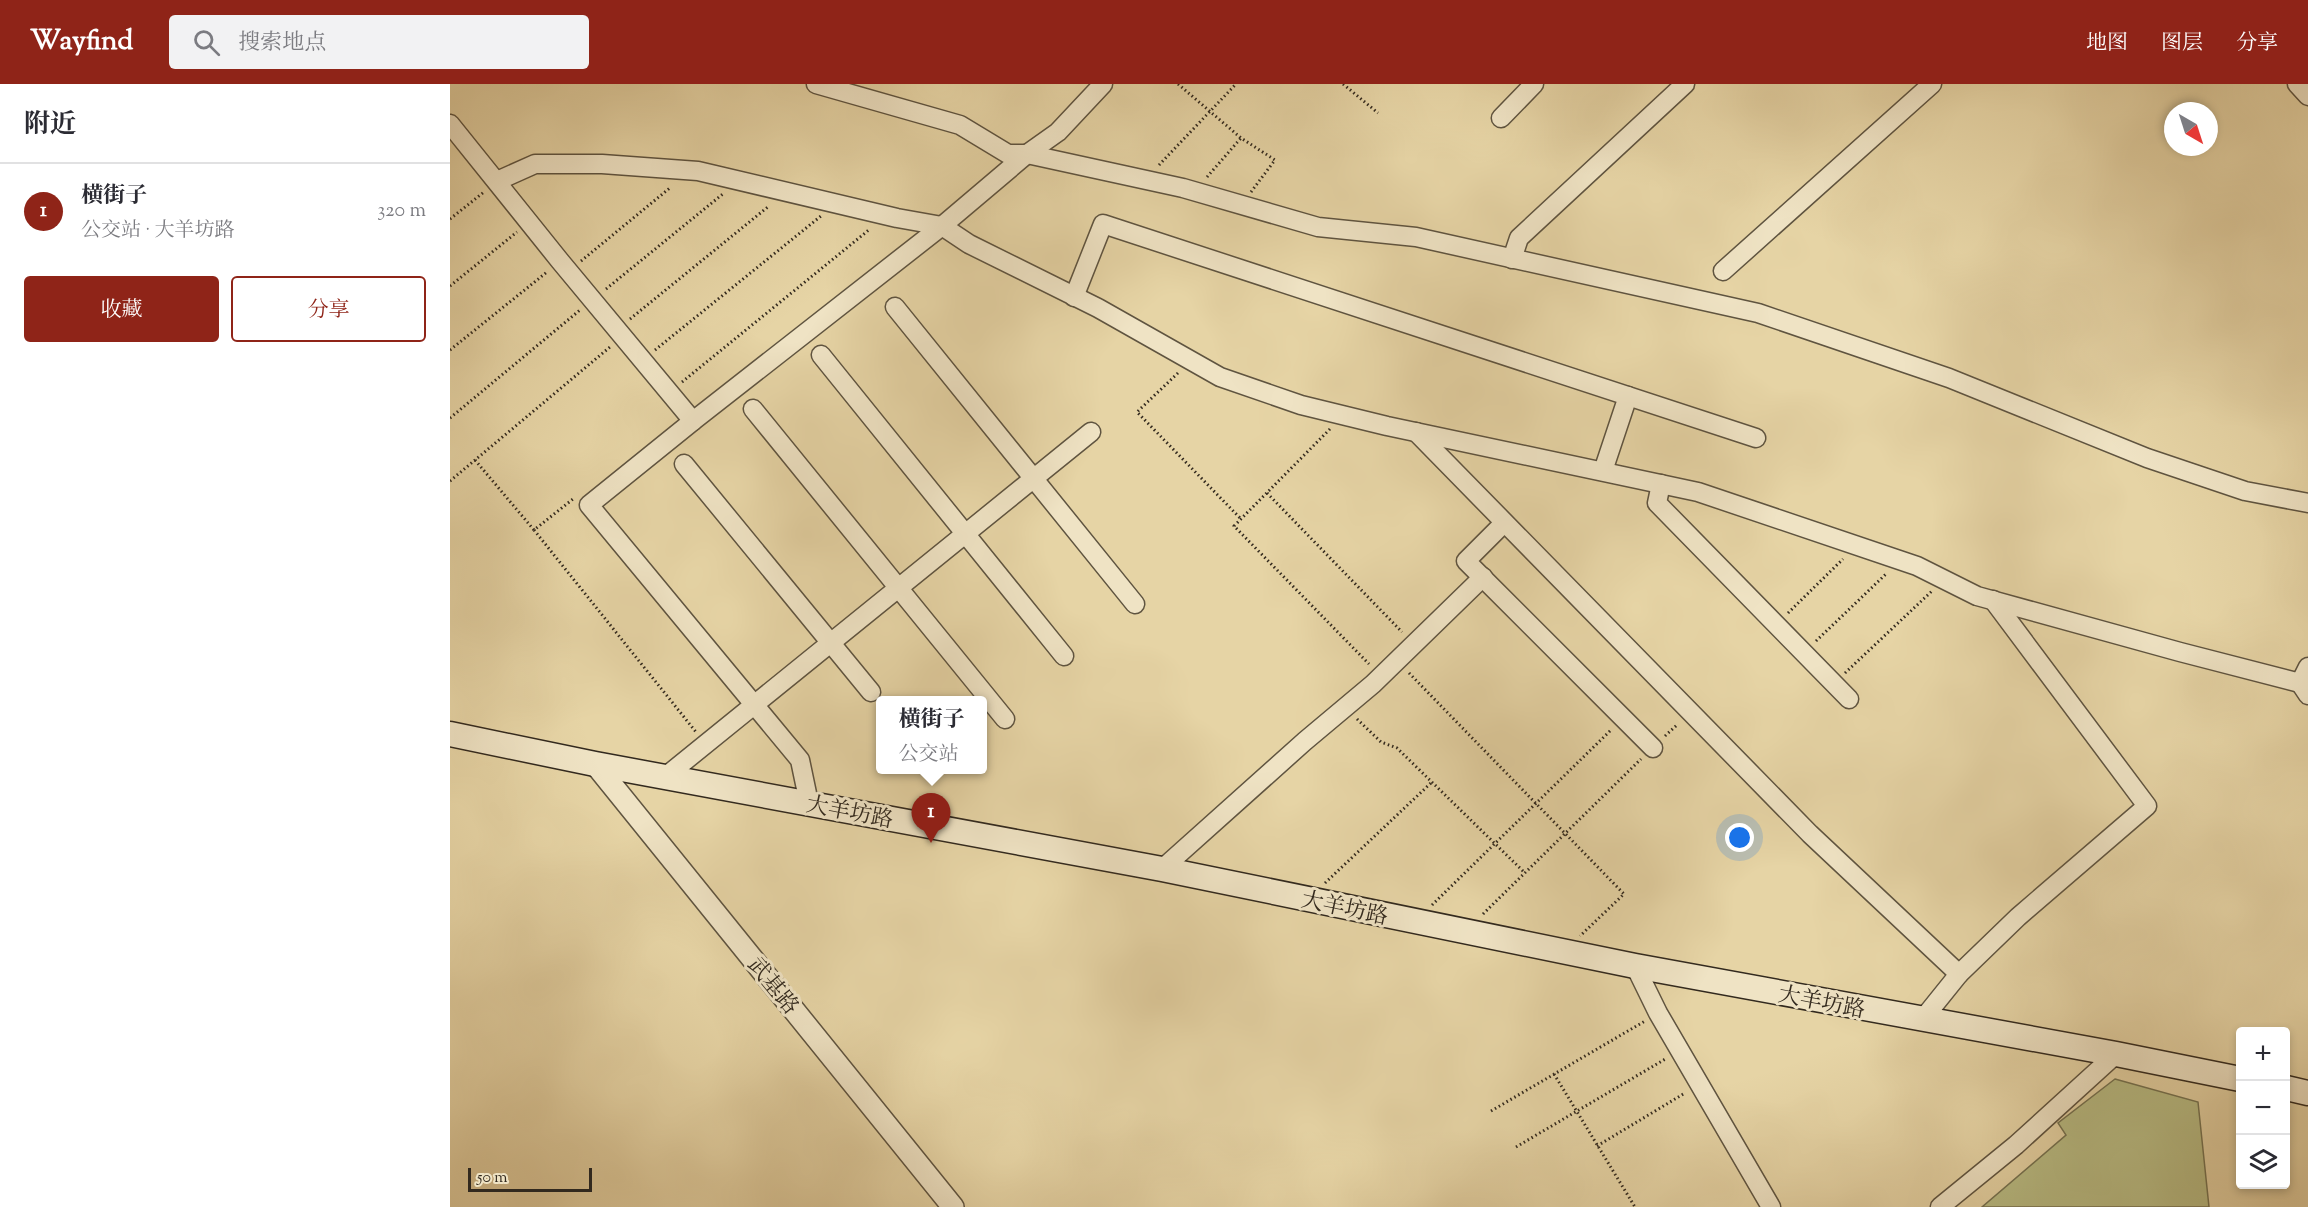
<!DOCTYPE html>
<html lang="zh">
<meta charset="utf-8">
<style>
body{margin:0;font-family:"Sorts Mill Goudy","Noto Serif SC",serif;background:#f2f2f3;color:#2b2b33}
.controls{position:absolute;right:18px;bottom:18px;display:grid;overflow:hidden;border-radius:6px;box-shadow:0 3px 9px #0003}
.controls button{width:54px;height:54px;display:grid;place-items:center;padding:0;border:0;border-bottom:2px solid #e1e1e2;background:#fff;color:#2b2b33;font:30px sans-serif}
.compass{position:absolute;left:1714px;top:18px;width:54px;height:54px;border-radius:50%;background:#fff;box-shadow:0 3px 9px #0003;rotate:141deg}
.scale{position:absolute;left:18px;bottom:15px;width:124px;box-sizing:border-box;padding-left:6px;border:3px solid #32291e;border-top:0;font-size:16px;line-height:21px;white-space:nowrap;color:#32291e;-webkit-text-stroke:4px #efe3c4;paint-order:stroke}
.you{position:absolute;left:1290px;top:754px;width:21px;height:21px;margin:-15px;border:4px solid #fff;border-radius:50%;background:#1a73e8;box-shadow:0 0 0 9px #1a73e833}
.badge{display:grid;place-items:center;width:39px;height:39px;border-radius:50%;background:#8f2418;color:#fff;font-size:20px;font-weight:700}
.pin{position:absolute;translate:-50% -50px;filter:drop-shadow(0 2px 3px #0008)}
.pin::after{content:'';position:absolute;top:32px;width:21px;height:18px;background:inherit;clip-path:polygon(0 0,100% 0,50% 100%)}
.popup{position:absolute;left:426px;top:612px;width:111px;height:78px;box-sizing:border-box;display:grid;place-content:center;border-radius:6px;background:#fff;filter:drop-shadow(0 2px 4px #0005);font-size:20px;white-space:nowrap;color:#7c7c81}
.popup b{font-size:22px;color:#2b2b33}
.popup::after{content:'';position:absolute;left:50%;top:100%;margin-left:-12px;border:12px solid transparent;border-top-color:#fff}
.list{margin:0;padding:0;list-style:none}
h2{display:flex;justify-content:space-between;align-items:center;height:78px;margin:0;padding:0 24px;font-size:26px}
h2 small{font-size:20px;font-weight:400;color:#7c7c81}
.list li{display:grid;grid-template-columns:39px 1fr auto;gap:18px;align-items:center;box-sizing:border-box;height:96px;padding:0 24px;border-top:2px solid #e1e1e2}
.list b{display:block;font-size:22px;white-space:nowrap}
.list p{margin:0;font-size:20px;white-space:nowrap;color:#7c7c81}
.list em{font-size:20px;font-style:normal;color:#7c7c81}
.actions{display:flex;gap:12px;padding:18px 24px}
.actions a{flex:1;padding:14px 0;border:2px solid #8f2418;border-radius:6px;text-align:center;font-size:21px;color:#8f2418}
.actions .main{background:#8f2418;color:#fff}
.icon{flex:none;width:33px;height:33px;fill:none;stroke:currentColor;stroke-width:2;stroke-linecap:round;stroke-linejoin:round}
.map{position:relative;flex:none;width:1858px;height:1123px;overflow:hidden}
header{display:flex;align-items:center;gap:36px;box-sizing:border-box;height:84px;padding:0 30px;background:#8f2418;color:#fff}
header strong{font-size:28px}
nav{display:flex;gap:33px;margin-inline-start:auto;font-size:21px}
.search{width:420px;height:54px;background:#f2f2f3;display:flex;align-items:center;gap:15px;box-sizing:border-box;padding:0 21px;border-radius:6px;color:#7c7c81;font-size:22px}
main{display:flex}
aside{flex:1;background:#fff}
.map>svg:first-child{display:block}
.green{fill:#b8bc84;stroke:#757251;stroke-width:1.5}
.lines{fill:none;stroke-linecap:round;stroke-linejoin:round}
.minor-casing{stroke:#5f5440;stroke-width:21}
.tertiary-casing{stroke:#5f5440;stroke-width:24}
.secondary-casing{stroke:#32291e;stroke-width:27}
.path{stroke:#32291e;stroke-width:3;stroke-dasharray:1.5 3;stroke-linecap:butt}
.minor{stroke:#efe3c4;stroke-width:18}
.tertiary{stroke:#efe3c4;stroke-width:21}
.secondary{stroke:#efe3c4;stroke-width:24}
.labels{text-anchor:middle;stroke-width:6;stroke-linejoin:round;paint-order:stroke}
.street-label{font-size:22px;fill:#32291e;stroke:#efe3c4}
</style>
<header>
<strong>Wayfind</strong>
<div class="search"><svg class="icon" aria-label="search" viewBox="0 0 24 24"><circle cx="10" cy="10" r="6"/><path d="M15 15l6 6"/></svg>搜索地点</div>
<nav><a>地图</a><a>图层</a><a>分享</a></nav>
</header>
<main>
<aside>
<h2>附近<small></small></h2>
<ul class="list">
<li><span class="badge">1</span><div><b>横街子</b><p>公交站 · 大羊坊路</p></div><em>320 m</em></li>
</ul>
<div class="actions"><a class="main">收藏</a><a>分享</a></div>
</aside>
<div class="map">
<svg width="1858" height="1123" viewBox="0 0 1858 1123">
<rect width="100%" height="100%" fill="#e6d4a5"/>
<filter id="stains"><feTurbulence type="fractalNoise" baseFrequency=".00333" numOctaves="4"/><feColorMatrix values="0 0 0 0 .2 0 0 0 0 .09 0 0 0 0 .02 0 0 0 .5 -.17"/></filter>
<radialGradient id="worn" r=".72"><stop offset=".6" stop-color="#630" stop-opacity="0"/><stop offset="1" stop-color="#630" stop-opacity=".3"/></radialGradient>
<path class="green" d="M1665,995L1748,1018L1759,1123H1532L1616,1051L1608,1039Z"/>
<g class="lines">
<g class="minor-casing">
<g id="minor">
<path d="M366,0L510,41L558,70H577L733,104L868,143L966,153L1308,229L1499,294L1697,374L1795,407L1858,419"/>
<path d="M1847,0L1858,12"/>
<path d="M1051,34L1084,0"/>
<path d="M0,40L110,177L243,337L139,421L350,676L359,719"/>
<path d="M47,97L85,80H152L248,87L447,134L492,142L519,160L648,224L770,293L851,321L937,342L1248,408L1467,482L1527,512L1730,568L1850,599"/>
<path d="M1062,175L1069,154L1235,0"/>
<path d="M1273,187L1482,0"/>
<path d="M624,213L653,140L1306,354"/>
<path d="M445,223L685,520"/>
<path d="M371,271L614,572"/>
<path d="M303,325L555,635"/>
<path d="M243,337L492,142L577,70L608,48L653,0"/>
<path d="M966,348L1360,750L1509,890"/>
<path d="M234,380L421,608"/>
<path d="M1153,387L1178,312"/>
<path d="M1211,400L1207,419L1399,615"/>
<path d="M1054,439L1016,477L1203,664"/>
<path d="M1858,583L1850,599L1858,611"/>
<path d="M215,693L641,348"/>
<path d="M712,785L855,657L923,600L1033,493"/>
<path d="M1185,882L1208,929L1321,1123"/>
<path d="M1472,936L1509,890L1568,833L1697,722L1543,516"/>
<path d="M1490,1123L1566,1061L1666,970"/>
</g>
</g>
<g class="tertiary-casing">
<path id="tertiary" d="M145,680L503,1123"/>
</g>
<g class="secondary-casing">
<g id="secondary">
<path d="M0,650L145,680L712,785L1185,882L1666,970L1790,995"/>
<path d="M1836,1004L1858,1009"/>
</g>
</g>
<g class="path">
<path d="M728,0L791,54L825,76L801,108"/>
<path d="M893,0L928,29"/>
<path d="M709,81L786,0"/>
<path d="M757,93L791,54"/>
<path d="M0,135L34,108"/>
<path d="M131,177L221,103"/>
<path d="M0,202L67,148"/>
<path d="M156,205L274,109"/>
<path d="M180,235L319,122"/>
<path d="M0,266L97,188"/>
<path d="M205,266L371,132"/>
<path d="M728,289L687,328L791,435"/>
<path d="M232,298L420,145"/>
<path d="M0,334L130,226"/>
<path d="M880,345L784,442L919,580"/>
<path d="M25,376L84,446L123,415"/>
<path d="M0,397L160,263"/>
<path d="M817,409L952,548"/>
<path d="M84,446L246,648"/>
<path d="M1338,529L1393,475"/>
<path d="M1366,557L1436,490"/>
<path d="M959,589L1174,810L1130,852"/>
<path d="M1395,589L1482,507"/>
<path d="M907,635L931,658L947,664L1075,789"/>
<path d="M1215,652L1228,640"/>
<path d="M875,799L982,698"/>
<path d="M982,821L1162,645"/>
<path d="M1033,830L1191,675"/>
<path d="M1104,990L1185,1123"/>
<path d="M1041,1027L1195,937"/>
<path d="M1147,1062L1235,1009"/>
<path d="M1066,1063L1217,974"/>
</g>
<use href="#minor" class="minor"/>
<use href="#tertiary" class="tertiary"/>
<use href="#secondary" class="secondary"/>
</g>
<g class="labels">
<g class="street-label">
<text transform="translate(400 727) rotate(11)" y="8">大羊坊路</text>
<text transform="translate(895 823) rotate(12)" y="8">大羊坊路</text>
<text transform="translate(324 901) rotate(51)" y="8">武基路</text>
<text transform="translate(1372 917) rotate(11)" y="8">大羊坊路</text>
</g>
</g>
<rect width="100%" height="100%" filter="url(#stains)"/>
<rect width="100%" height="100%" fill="url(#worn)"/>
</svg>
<div class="controls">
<button>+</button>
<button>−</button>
<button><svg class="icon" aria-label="layers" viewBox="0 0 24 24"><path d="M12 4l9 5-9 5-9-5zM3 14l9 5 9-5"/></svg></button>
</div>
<svg class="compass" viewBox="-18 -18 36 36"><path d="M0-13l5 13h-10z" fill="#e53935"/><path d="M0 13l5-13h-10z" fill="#7c7c81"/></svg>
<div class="scale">50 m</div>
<div class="you"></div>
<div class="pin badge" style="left:481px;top:759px">1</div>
<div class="popup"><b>横街子</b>公交站</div>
</div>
</main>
